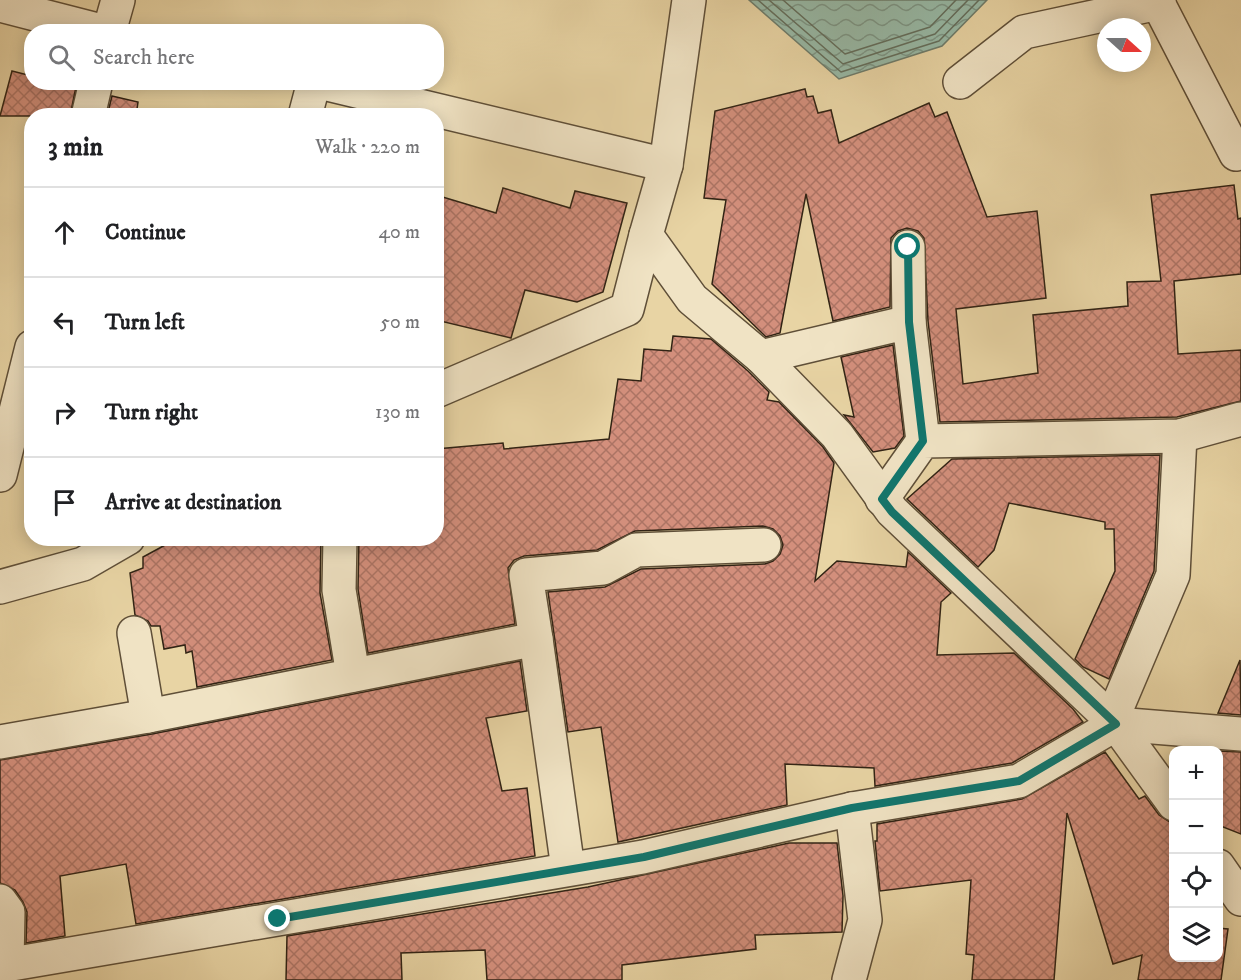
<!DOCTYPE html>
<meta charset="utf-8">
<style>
body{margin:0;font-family:"IM FELL DW Pica",serif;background:#f6f6f6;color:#202124}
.controls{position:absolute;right:18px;bottom:18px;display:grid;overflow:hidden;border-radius:12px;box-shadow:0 3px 15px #0003}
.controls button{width:54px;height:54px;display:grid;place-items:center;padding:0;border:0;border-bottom:2px solid #e0e0e0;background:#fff;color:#202124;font:30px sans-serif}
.compass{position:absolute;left:1097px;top:18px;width:54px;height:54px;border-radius:50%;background:#fff;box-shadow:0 3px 15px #0003;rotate:111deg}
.stop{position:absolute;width:18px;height:18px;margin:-14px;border:4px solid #0f766e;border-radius:50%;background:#fff}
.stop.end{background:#0f766e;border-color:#fff;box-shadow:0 2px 6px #0008}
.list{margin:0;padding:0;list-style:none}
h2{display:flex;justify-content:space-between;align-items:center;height:78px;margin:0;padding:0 24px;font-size:26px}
h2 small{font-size:20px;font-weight:400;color:#757577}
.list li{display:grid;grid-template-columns:39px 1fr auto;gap:18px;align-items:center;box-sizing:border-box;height:90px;padding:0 24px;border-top:2px solid #e0e0e0}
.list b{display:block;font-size:22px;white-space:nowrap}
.list em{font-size:20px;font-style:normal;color:#757577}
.icon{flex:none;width:33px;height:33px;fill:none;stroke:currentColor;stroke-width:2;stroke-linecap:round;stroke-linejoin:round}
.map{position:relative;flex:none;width:1241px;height:980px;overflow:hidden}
.search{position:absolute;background:#fff;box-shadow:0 3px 15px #0003;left:24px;top:24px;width:420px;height:66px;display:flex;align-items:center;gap:15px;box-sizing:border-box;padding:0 21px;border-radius:24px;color:#757577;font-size:22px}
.panel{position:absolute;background:#fff;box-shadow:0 3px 15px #0003;left:24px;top:108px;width:420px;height:438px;border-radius:24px}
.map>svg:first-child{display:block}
.water{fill:url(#water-waves);stroke:#6e7c6b;stroke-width:1.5}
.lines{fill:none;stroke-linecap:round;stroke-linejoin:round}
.shore{stroke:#646e5c;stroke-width:1.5}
.building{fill:url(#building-cross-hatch);stroke:#312314;stroke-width:1.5}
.minor-casing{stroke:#5f4f38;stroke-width:36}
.minor{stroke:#f0e3c4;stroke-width:33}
.route{stroke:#0f766e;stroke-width:8}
</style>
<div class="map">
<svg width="1241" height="980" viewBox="0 0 1241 980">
<defs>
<pattern id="water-waves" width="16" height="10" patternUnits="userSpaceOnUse" patternTransform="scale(1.5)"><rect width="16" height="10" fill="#97b8a5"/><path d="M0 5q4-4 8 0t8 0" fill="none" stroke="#7c9585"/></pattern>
<pattern id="building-cross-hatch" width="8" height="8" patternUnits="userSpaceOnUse" patternTransform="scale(1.5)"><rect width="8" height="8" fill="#d38f7c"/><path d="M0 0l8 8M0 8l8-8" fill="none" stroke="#ac7464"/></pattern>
</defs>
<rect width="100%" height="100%" fill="#e8d4a4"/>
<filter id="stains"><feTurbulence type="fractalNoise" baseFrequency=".00333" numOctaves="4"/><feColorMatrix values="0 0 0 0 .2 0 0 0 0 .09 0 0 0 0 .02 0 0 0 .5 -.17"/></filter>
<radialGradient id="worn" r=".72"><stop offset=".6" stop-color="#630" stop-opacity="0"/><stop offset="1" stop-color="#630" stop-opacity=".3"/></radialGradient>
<path class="water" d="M749,0H987L942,46L839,79Z"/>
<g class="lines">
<g class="shore">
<path d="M758,0L841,72L939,41L979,0"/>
<path d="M769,0L843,64L935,34L968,0"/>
<path d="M783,0L845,54L930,27L956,0"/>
</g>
</g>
<g class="building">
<path d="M12,71L32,76V82H58L76,87L70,116H0Z"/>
<path d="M805,89L807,97L813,96L818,113L831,110L839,143L929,103L935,117L947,112L987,217L1037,211L1046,298L956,309L963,384L1038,373L1033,315L1128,306L1127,282L1161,281L1151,195L1234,185L1238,219L1241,218V274L1174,281L1178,354L1241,350V401L1177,417L940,422L928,321L924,238L918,231L907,228L898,231L891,238L890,307L833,321L806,194L780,333L766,337L712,284L726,200L704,198L715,111Z"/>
<path d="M112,96L138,102L136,116H107Z"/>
<path d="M503,188L570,208L575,191L627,203L603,292L577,302L525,290L511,338L436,320V195L496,213Z"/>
<path d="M673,336L711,339L748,371L769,392L767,400L779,402L823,447L834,463L815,581L837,561L906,567L908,552L951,593L941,602L937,655L1014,653L1073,709L1083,722L1012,763L875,786L874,768L785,764L787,805L618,842L601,727L568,732L548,592L605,587L641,569L765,564L773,561L780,554L783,545L780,536L773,529L763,526L635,531L597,550L524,556L514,560L508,568L515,624L368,653L358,589L359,538H436V449L503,443L504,449L609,439L618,379L641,381L644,349L671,351Z"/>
<path d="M893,345L904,436L895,448L873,452L844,415L854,417L841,357Z"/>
<path d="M1160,455L1154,571L1109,679L1083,667L1075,659L1115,571L1114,529H1105V522L1009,503L994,550L978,567L907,499L952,459Z"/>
<path d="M178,538H321L320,593L332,660L197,687L192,651L186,653L185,645L164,649L160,626H151L148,621L135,615L130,573L143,568V557Z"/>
<path d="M1240,660L1241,715L1218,713Z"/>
<path d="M520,661L527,711L486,718L502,791L527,788L535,856L136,924L126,864L60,876L65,936L26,943L27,912L23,902L15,890L0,883V760L152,734Z"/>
<path d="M1218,751L1241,752V834L1218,825Z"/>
<path d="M1105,752L1139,799L1145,796L1159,815L1173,824V957H1218V928L1228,929L1221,980H1138L1142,955L1113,964L1067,813L1054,980H972L974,955L966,954L971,880L880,891L875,841H877V824L1022,799Z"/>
<path d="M789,843H837L843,896L842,932L755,935L756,949L622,965V980H487L485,950L401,953L402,980H286L287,936L588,887Z"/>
</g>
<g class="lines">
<g class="minor-casing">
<g id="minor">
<path d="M689,0L666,165L646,235L692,299L761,357L837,435L892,511L1116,724L1174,804"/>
<path d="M1158,3L1236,154"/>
<path d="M0,5L105,32"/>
<path d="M109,32L118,0"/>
<path d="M319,82L666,165"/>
<path d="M960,82L1024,32L1158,3L1159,0"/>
<path d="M88,116L96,82"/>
<path d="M305,116L314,82"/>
<path d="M908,247L909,322"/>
<path d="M761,357L909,322L923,441"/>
<path d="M436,391L627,309L646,235"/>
<path d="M0,475L32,347"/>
<path d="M882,499L923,441L1180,436L1241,419"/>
<path d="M340,538L339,590L353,675"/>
<path d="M0,587L83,564L128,538"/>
<path d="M134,633L148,716"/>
<path d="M536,639L526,575L603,568L636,550L764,545"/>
<path d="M1116,724L1118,705L1173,575L1180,436"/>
<path d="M0,742L148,716L536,639L568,869"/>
<path d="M1218,866L1241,899"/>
<path d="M0,901L8,912L7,964"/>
<path d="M0,966L643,857L852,809L1019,781L1116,724L1241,734"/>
<path d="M849,980L865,920L852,809"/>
</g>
</g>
<use href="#minor" class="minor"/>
</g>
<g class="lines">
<path class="route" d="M278,919L644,857L852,808L1019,781L1116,724L892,512L882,499L923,441L909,322L908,247"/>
</g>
<rect width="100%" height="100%" filter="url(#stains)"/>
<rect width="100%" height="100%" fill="url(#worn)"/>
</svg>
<div class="controls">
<button>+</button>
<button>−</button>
<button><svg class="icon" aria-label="locate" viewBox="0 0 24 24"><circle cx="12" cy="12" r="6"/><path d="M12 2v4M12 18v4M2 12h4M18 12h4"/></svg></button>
<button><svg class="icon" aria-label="layers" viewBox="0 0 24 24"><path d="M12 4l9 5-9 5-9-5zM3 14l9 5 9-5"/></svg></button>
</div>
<svg class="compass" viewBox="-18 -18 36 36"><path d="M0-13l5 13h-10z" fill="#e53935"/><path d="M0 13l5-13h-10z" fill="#757577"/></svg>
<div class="stop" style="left:908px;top:247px"></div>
<div class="stop end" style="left:278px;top:919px"></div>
<div class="search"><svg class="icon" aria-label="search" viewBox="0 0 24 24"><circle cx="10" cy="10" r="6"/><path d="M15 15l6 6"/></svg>Search here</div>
<section class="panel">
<h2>3 min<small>Walk · 220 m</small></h2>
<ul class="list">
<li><svg class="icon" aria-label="ahead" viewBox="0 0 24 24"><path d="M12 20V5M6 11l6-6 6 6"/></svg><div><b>Continue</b></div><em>40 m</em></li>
<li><svg class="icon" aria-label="left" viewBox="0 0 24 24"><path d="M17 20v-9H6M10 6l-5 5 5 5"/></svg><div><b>Turn left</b></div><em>50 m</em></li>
<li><svg class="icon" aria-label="right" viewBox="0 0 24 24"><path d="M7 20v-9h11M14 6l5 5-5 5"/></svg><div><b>Turn right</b></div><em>130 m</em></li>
<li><svg class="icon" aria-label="arrive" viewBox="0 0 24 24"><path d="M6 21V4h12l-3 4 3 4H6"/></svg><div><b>Arrive at destination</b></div></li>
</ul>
</section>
</div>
